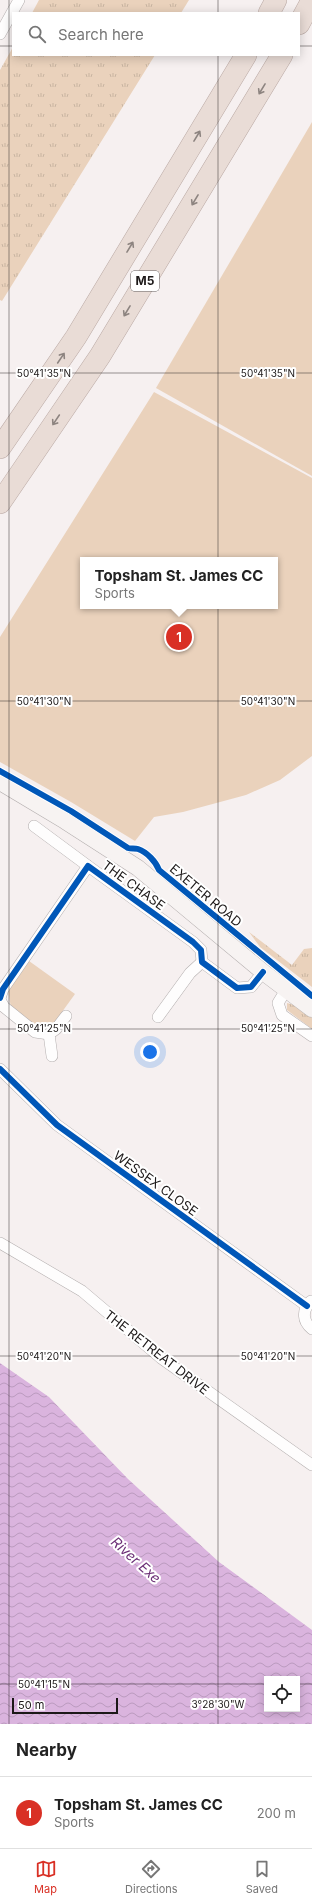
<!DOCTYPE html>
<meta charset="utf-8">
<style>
body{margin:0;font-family:Inter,sans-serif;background:#f2f2f2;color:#222}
.controls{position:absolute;right:12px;bottom:12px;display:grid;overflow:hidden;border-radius:0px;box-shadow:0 2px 10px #0003}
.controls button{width:36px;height:36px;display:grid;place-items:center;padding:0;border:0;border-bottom:1px solid #e0e0e0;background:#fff;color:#222;font:20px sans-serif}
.scale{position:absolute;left:12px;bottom:10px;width:106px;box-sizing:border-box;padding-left:4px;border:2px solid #1c1818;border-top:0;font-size:11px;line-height:14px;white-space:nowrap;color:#1c1818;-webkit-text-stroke:3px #fff;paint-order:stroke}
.you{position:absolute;left:150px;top:1052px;width:14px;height:14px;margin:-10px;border:3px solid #fff;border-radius:50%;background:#1a73e8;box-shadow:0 0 0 6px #1a73e833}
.badge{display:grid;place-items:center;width:26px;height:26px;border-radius:50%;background:#d93025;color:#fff;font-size:13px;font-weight:700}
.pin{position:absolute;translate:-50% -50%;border:2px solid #fff;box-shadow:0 1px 4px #0006}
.popup{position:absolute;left:80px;top:557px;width:198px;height:52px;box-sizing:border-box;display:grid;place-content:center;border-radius:0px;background:#fff;filter:drop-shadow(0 1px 3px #0005);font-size:13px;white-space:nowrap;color:#767676}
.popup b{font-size:15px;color:#222}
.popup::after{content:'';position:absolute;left:50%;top:100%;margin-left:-8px;border:8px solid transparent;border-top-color:#fff}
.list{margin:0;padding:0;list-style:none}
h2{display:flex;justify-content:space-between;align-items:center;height:52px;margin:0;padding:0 16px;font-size:17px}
h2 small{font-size:13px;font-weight:400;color:#767676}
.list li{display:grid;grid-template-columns:26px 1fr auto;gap:12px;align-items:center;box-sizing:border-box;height:72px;padding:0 16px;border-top:1px solid #e0e0e0}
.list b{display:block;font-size:15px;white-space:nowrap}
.list p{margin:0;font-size:13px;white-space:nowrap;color:#767676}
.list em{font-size:13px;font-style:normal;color:#767676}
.icon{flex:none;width:22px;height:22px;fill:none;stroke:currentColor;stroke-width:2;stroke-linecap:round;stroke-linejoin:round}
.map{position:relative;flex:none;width:312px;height:1724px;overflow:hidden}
.search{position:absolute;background:#fff;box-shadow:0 2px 10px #0003;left:12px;right:12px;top:12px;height:44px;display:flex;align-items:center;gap:10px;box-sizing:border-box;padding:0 14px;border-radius:0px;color:#767676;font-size:15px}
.sheet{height:124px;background:#fff}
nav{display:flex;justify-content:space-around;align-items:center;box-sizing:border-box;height:56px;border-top:1px solid #e0e0e0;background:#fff;font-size:11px;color:#767676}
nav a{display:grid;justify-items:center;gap:2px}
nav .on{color:#d93025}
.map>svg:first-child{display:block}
.grass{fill:url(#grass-tufts)}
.green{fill:#ead2bc;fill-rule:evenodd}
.water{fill:url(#water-waves);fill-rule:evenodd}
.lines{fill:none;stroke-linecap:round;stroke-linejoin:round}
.street-casing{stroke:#b3aeae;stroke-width:12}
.secondary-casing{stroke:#b3aeae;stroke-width:17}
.highway-casing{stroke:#baa9a4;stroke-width:22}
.street{stroke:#fefdfd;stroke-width:11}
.secondary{stroke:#f7f3f2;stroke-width:16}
.highway{stroke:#e9dcd6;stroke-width:21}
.cycleway-casing{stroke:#fff;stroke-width:8}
.cycleway{stroke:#0057b8;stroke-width:6}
.oneway{stroke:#8d8480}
.ticks{fill:none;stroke:#1c1818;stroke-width:1;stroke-opacity:0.45}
.labels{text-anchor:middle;stroke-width:4;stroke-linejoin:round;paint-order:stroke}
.shield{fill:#fff;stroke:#605d5d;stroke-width:1}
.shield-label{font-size:12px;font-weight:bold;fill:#1c1818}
.street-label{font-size:13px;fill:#1c1818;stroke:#fff}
.water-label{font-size:14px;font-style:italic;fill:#6d3077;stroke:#fff}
.ticks-label{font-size:10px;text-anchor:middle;fill:#1c1818;stroke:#fff;stroke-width:4;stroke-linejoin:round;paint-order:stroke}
</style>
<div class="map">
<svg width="312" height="1724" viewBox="0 0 312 1724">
<defs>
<pattern id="grass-tufts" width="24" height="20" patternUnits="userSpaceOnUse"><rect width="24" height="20" fill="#ead2bc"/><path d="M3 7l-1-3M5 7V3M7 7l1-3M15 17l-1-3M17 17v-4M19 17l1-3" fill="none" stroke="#c8b4a1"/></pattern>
<pattern id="water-waves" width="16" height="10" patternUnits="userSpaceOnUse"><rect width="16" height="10" fill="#dab4de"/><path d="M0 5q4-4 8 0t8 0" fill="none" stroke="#ba9abe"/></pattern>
</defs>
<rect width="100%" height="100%" fill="#f6f0f0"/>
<g class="grass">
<path d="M39,0H189L181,13H32Z"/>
<path d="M13,47V55H155L2,301L0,300V70Z"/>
<path d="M249,932L292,965L304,949L312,948V987L260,947Z"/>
<path d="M287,1003L295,1005L312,1018V1029L287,1010Z"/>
</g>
<g class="green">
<path d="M312,122V476L156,388Z"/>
<path d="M154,392L312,478V756L280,780L246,795L183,812L154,817L135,841L71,802L0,762V637ZM83,560H275V606H83Z"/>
<path d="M29,961L75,994L54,1023L36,1026L11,1008L8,990Z"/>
</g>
<path class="water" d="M0,1363L49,1397L128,1479L219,1562L312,1630V1724H0ZM267,1679H297V1709H267Z"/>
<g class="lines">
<g class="street-casing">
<g id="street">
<path d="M0,34L19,0"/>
<path d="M34,826L88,866"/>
<path d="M286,990L278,1003L282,1015L312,1036"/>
<path d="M0,998L3,989L88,866L193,942L201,950L202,962L237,988L251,987L263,972"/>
<path d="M0,1000L4,1007L35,1032L49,1034L56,1029L66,1016"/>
<path d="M158,1017L190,973L202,962"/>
<path d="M49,1034L52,1056"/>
<path d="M0,1069L57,1125L307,1306"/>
<path d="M0,1243L82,1291L161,1358L312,1465"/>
<path d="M311,1301C302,1310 302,1321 312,1329"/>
</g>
</g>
<g class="secondary-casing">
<path id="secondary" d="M0,782L65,821L138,868L263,972L312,1009"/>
</g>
<g class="highway-casing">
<g id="highway">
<path d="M269,13L276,0"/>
<path d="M299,24L312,0"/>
<path d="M0,448L76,337L246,55"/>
<path d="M0,503L100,356L282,55"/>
</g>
</g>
<use href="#street" class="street"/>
<use href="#secondary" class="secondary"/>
<use href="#highway" class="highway"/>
<g class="cycleway-casing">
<g id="cycleway">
<path d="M0,771L71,811L128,848C131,849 135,848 138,849C147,852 156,862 159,870L312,996"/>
<path d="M0,998L3,989L88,866L193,942L201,950L202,962L237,988L251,987L263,972"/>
<path d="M0,1069L57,1125L307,1306"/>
</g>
</g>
<use href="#cycleway" class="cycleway"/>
</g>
<defs><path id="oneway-shaft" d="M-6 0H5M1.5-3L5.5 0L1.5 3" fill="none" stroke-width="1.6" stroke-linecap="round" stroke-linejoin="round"/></defs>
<g class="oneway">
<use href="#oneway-shaft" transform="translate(262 89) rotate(121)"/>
<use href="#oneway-shaft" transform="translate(197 136) rotate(-59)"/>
<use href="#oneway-shaft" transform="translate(195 200) rotate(121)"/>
<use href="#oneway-shaft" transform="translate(130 247) rotate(-59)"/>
<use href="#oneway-shaft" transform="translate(127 311) rotate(121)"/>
<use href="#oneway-shaft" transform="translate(61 358) rotate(-56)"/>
<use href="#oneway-shaft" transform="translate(56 420) rotate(124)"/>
</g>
<path class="ticks" d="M9,0V1724M218,0V13M0,46H13M299,46H312M218,55V1724M0,373H312M0,701H312M0,1029H312M0,1356H312M0,1684H267M297,1684H312"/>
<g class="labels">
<rect class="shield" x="131" y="271" width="28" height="20" rx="3"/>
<g class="shield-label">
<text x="145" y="285">M5</text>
</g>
<g class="street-label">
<text transform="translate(134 885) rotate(36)" y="5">THE CHASE</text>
<text transform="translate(206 895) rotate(40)" y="5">EXETER ROAD</text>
<text transform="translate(156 1183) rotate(36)" y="5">WESSEX CLOSE</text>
<text transform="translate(157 1352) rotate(38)" y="5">THE RETREAT DRIVE</text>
</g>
<g class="water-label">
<text transform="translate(136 1560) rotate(42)" y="5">River Exe</text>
</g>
</g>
<g class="ticks-label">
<text x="44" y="377">50°41'35"N</text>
<text x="268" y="377">50°41'35"N</text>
<text x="44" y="705">50°41'30"N</text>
<text x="268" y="705">50°41'30"N</text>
<text x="44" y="1032">50°41'25"N</text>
<text x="268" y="1032">50°41'25"N</text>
<text x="44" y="1360">50°41'20"N</text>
<text x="268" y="1360">50°41'20"N</text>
<text x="44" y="1688">50°41'15"N</text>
<text x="218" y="1708">3°28'30"W</text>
</g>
</svg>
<div class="controls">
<button><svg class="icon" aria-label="locate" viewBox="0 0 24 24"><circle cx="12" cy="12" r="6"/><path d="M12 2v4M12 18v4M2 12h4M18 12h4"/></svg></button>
</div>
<div class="scale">50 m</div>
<div class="you"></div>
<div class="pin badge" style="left:179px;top:637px">1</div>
<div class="popup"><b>Topsham St. James CC</b>Sports</div>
<div class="search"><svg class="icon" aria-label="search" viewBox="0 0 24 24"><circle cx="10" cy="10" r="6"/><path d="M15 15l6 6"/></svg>Search here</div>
</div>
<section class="sheet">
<h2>Nearby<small></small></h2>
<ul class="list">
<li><span class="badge">1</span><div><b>Topsham St. James CC</b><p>Sports</p></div><em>200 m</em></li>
</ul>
</section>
<nav>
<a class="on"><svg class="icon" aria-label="map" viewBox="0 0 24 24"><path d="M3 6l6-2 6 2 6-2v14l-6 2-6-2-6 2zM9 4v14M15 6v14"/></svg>Map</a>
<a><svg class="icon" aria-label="directions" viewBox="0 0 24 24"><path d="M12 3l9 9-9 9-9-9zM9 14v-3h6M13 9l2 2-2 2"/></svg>Directions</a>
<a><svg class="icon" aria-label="saved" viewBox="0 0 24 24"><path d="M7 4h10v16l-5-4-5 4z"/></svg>Saved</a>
</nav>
